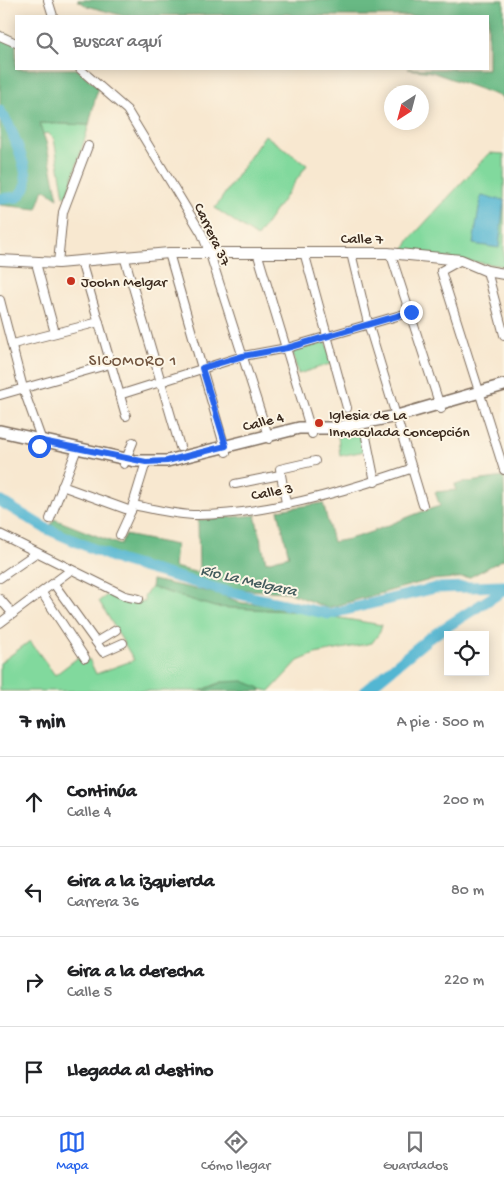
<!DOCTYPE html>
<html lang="es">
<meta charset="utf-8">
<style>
body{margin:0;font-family:"Gochi Hand",sans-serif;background:#f2f2f2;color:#202124}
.controls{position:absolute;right:15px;bottom:15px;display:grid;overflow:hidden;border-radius:0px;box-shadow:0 2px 12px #0003}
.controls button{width:45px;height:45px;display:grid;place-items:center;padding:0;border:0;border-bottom:1px solid #e0e0e0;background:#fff;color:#202124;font:25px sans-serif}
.compass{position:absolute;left:384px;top:85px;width:45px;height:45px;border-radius:50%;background:#fff;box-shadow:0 2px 12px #0003;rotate:216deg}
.stop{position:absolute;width:15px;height:15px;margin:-11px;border:4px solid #2563eb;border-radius:50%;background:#fff}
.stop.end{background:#2563eb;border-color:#fff;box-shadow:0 1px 5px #0008}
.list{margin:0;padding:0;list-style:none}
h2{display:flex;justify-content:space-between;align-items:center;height:65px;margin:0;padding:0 20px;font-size:21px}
h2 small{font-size:16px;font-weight:400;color:#757577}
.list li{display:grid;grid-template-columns:32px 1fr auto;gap:15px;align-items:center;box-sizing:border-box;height:90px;padding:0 20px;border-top:1px solid #e0e0e0}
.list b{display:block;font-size:19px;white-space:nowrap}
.list p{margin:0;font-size:16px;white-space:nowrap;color:#757577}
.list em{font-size:16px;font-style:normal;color:#757577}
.icon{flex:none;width:28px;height:28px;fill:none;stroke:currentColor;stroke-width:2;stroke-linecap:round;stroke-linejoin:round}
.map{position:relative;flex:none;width:504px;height:691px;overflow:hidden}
.search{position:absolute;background:#fff;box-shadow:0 2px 12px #0003;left:15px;right:15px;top:15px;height:55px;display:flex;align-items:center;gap:12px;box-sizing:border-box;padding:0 18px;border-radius:0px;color:#757577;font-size:19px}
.sheet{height:425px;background:#fff}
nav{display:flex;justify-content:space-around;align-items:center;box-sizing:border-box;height:70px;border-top:1px solid #e0e0e0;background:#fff;font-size:14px;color:#757577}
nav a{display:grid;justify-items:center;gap:2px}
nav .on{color:#2563eb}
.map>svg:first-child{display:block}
.green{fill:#81d99d;stroke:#5e825e}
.forest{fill:#68b984;stroke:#527251}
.water{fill:#53b6d2;stroke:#477078}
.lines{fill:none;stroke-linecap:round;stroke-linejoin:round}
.river{stroke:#53b6d2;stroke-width:11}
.street-casing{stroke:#7d6c5c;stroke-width:10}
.secondary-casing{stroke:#7d6c5c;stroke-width:12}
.primary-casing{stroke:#7d6c5c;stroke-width:14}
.street{stroke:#fff;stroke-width:8}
.secondary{stroke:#fff;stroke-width:10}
.primary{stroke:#fff;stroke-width:11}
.route{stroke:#2563eb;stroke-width:6}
.poi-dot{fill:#c8321e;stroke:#fcf5e5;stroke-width:2}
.labels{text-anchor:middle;stroke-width:4;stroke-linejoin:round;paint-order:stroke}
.street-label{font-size:15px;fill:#3b2a1e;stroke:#fcf5e5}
.poi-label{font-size:15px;fill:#3b2a1e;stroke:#fcf5e5;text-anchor:start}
.neighbourhood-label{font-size:16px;letter-spacing:1px;fill:#725640;stroke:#fcf5e5}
.water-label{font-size:16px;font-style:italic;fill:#435b5d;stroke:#fcf5e5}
</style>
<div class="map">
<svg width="504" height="691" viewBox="0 0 504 691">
<rect width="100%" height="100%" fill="#fcf5e5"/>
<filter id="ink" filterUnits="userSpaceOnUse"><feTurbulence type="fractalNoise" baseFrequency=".02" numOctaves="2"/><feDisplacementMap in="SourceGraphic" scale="10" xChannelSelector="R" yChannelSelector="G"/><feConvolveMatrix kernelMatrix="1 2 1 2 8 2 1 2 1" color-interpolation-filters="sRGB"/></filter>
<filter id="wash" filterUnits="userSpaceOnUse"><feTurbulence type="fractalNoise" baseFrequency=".0096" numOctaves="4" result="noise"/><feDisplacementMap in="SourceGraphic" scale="20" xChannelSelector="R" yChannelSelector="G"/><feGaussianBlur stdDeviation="1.12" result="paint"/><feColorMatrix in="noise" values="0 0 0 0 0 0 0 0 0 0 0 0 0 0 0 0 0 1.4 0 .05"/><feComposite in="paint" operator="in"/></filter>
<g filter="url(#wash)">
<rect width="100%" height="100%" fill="#f8e8d0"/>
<g class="green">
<path d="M38,123L89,125L67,196H64L54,139L48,133L43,134Z"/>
<path d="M265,135L307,165L257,237L215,208Z"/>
<path d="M489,153L504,154V266L403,252L410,239Z"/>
<path d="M325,339L333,363L298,374L292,350Z"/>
<path d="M367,431L368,435L362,437L365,451L340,456L338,436Z"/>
<path d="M151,587L215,607L304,612L382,625L380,632L372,643L315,654L298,661L270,691L222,682L200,691H0V663L30,641L55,675L80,656L85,661L89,659L96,674L134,660L99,601L110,593L130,601L145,602L144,597Z"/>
</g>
<g class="forest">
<path d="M77,0H504V102L502,97L432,72L408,69H488V16H295L289,14L124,16L87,6Z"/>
<path d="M0,31L16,39V69H77L98,87L89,125L39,123L46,142L58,198L44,189L37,209L0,205Z"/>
<path d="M504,477V559L470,577L430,580L327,608L288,592L231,589L124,560L50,527L54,519L120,545L125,535L176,545L174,567L199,573L198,520L257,515H255L266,562L289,556L278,510L323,503L333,542C371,537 403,516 440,506L435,492L456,490L455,484Z"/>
<path d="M152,580L219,594L242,603L262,604L293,611L215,607L151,587Z"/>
<path d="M243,681L260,688L261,691H201L222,682Z"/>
</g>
<path class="water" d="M481,196L504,200L499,248L473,244Z"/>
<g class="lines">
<g class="river">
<path d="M0,111C10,124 28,167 26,184C26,188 21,193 18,197L0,199"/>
<path d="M0,501L45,528L121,561L225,591L329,614L435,588L504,586"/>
<path d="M365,691L429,638L504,590"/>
</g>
</g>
</g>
<g filter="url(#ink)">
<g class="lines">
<g class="street-casing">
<g id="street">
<path d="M48,0L53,16"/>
<path d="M0,36L16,43"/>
<path d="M80,69L127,110L202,234L211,257L269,439"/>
<path d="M257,252L312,434"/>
<path d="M304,252L347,408"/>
<path d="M169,253L226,452"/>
<path d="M351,253L368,323L423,505"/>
<path d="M388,253L392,258L441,409"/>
<path d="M124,256L180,447"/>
<path d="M461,260L441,271L504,470"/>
<path d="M81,261L126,416"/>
<path d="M36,263L55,333"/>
<path d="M58,263L63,212L88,146"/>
<path d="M487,271L504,335"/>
<path d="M0,300L23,388L42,441L39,446"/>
<path d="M13,344L99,322"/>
<path d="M0,395L110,364"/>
<path d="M119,395L243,356L287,348L411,312"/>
<path d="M366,437L375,482"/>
<path d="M124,464L133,442"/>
<path d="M235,484L280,475"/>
<path d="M62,486L131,511"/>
<path d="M286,503L280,469L315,461"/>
<path d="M133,505C154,509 176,515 197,515C266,515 347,491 413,468"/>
<path d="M50,519L75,454"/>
<path d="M0,534L125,596L139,599"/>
<path d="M120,535L131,511L146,462"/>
<path d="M0,578L36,553"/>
<path d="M54,584L103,652L123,643"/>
<path d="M42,593L85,658"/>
<path d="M0,599L13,614"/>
<path d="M0,623L71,570"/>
<path d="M96,642L116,630"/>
</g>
</g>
<g class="secondary-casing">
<path id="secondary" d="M0,260L58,263L169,253H388L461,260L487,271L504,274"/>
</g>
<g class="primary-casing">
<path id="primary" d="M0,431L135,461H167L299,428H336L397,416L504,385"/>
</g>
<use href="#street" class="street"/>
<use href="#secondary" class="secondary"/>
<use href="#primary" class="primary"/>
</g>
</g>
<g class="lines" filter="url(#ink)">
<path class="route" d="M39,446L42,441L146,462L167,461L226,446L202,368L243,356L287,348L411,312"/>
</g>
<g class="poi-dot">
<circle cx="71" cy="281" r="5"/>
<circle cx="319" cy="423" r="5"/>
</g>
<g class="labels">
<g class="street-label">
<text transform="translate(213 234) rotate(65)" y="5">Carrera 37</text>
<text transform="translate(362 238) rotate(1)" y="5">Calle 7</text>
<text transform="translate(263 421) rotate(-14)" y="5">Calle 4</text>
<text transform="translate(272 491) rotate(-10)" y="5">Calle 3</text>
</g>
<g class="poi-label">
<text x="81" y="286">Joohn Melgar</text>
<text x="329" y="419">Iglesia de La<tspan x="329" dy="17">Inmaculada Concepción</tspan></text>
</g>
<g class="neighbourhood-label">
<text x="133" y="365">SICOMORO 1</text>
</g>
<g class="water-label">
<text transform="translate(249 579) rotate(13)" y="6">Río La Melgara</text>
</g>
</g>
</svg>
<div class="controls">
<button><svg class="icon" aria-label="locate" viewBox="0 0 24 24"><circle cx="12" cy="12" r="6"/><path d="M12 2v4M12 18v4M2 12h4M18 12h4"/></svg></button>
</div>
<svg class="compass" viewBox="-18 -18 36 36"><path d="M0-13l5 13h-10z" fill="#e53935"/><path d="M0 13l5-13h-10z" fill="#757577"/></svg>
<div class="stop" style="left:39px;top:446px"></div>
<div class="stop end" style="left:411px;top:312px"></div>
<div class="search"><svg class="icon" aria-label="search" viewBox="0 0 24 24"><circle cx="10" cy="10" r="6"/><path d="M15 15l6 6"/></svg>Buscar aquí</div>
</div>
<section class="sheet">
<h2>7 min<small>A pie · 500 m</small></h2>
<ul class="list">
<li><svg class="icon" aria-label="ahead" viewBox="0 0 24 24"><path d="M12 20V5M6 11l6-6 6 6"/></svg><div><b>Continúa</b><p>Calle 4</p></div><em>200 m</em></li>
<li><svg class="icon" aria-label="left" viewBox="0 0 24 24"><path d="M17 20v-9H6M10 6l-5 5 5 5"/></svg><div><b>Gira a la izquierda</b><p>Carrera 36</p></div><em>80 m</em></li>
<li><svg class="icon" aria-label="right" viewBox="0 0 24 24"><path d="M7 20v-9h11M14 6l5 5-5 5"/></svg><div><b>Gira a la derecha</b><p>Calle 5</p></div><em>220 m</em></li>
<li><svg class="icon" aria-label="arrive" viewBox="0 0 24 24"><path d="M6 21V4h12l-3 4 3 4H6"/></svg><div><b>Llegada al destino</b></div></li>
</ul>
</section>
<nav>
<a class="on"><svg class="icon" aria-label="map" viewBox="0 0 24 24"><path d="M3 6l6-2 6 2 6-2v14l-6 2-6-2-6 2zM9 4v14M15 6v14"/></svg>Mapa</a>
<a><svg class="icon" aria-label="directions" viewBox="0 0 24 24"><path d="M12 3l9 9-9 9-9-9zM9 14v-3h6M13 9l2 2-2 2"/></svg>Cómo llegar</a>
<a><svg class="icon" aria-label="saved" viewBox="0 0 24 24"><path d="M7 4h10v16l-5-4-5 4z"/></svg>Guardados</a>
</nav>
